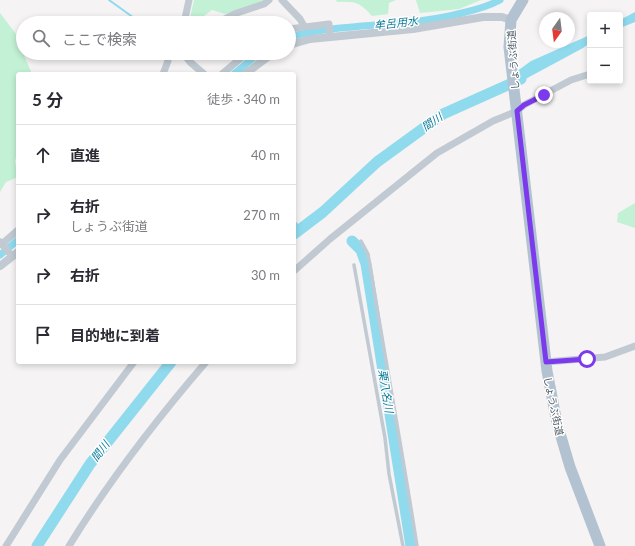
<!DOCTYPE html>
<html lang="ja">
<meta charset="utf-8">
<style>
body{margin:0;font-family:Lato,"Noto Sans JP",sans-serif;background:#f2f2f3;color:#2b2b33}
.controls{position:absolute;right:12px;top:12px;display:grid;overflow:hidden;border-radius:4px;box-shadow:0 2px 6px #0003}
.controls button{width:36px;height:36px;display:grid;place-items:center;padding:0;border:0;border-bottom:1px solid #e1e1e2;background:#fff;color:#2b2b33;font:20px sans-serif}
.compass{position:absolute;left:539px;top:12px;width:36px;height:36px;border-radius:50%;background:#fff;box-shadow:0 2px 6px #0003;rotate:194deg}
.stop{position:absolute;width:12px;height:12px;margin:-9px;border:3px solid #7c3aed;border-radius:50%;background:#fff}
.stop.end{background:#7c3aed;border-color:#fff;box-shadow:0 1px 4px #0008}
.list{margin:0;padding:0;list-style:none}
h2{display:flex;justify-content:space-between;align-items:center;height:52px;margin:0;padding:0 16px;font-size:17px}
h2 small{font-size:13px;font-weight:400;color:#7c7c81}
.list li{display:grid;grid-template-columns:26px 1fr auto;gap:12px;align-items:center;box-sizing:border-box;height:60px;padding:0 16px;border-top:1px solid #e1e1e2}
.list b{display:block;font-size:15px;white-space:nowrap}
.list p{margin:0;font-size:13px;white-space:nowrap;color:#7c7c81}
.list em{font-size:13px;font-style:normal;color:#7c7c81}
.icon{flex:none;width:22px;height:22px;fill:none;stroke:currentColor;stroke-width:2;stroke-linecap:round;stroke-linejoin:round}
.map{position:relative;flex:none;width:635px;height:546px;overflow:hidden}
.search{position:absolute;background:#fff;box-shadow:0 2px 6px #0003;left:16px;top:16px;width:280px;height:44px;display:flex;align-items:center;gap:10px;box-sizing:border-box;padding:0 14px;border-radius:22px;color:#7c7c81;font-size:15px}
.panel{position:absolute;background:#fff;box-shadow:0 2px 6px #0003;left:16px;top:72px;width:280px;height:292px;border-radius:4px}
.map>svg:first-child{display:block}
.green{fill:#c3f1d5}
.water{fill:#90daee}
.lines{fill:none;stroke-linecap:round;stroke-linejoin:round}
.stream{stroke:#90daee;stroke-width:2}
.canal{stroke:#90daee;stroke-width:7}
.river{stroke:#90daee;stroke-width:11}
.service{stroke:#c1cad2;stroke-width:3.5}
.minor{stroke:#c1cad2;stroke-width:7}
.tertiary{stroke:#c1cad2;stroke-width:8}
.primary{stroke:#b3c2d1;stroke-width:11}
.route{stroke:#7c3aed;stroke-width:5}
.labels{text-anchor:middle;stroke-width:3;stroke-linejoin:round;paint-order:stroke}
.street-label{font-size:10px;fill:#4a5661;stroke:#fff}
.water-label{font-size:11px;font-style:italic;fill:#0c7c9b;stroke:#fff}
</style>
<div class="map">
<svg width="635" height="546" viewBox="0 0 635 546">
<rect width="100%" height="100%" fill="#f5f3f3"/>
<g class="green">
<path d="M194,0H263L261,3L225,14L212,10L201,18H190Z"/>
<path d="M336,0H396L389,3L388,14L372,16C360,2 355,1 337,2Z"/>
<path d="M416,0H481L459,9L420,13Z"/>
<path d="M0,13L22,42L23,53L32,74H18V152L15,161L18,177L6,182L0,192Z"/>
<path d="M635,203V228L617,222L618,213Z"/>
</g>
<g class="water">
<path d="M635,12V22L620,28V20Z"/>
<path d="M590,35V43L583,48L518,83L516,72L531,61Z"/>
</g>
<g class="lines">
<g class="stream">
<path d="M109,0L141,23"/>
<path d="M294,221L301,229"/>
</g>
<g class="canal">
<path d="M289,37C345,22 406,28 462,13C475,10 489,6 500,0"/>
<path d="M234,74L259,53"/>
<path d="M0,255L18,240"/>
</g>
<g class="river">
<path d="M294,234L323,212L377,162L443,114L521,79"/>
<path d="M352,241L361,250L366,264L411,546"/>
<path d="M37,546L90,464L171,362"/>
</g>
<g class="service">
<path d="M361,241L368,254C384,352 402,449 417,546"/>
<path d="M354,265L385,438L389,474L403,546"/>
</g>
<g class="minor">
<path d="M282,0L300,19L304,26"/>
<path d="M184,23L189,0"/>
<path d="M217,23L234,14L264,4L269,0"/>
<path d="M289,29L329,24L330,37"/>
<path d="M183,53L190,62L204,74"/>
<path d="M163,74L168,61L165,53"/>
<path d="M222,74L247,53"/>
<path d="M0,242L12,256"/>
<path d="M2,244L18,230"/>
<path d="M294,271L330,239L437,153L493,121L517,111L524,105L571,80L590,74"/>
<path d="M546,362L605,357L635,346"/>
<path d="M6,546L60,460L134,362"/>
<path d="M69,546C109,481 156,420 206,362"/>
</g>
<g class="tertiary">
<path d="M289,45L310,39L413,29L483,17H502L511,20"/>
<path d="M245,74L273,53"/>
<path d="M0,266L18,252"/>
</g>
<path class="primary" d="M523,0L511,20L509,47L547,371L557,423L570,467L600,546"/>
</g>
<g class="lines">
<path class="route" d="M544,95L524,105L517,111L546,362L587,359"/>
</g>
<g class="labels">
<g class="street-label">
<text transform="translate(513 60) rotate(-94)" y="4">しょうぶ街道</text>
<text transform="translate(554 406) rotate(78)" y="4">しょうぶ街道</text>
</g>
<g class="water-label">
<text transform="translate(396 23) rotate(-6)" y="4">牟呂用水</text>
<text transform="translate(432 122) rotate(-35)" y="4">間川</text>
<text transform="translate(386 391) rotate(81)" y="4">栗八名川</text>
<text transform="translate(100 451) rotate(-52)" y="4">間川</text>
</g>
</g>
</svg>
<div class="controls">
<button>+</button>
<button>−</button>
</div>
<svg class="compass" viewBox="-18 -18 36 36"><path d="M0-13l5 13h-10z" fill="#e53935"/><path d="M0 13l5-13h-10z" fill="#7c7c81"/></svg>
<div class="stop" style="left:587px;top:359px"></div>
<div class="stop end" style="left:544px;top:95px"></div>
<div class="search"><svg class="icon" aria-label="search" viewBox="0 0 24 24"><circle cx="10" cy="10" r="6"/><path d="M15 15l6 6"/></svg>ここで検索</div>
<section class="panel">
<h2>5 分<small>徒歩 · 340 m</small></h2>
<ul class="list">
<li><svg class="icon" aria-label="ahead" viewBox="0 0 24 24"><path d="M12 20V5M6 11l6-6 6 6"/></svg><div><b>直進</b></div><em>40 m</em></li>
<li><svg class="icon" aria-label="right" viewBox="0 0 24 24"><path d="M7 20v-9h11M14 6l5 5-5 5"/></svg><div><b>右折</b><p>しょうぶ街道</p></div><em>270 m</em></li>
<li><svg class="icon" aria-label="right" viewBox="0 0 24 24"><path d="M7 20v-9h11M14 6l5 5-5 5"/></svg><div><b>右折</b></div><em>30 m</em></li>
<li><svg class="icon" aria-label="arrive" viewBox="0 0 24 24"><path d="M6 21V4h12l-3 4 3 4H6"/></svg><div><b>目的地に到着</b></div></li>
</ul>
</section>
</div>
